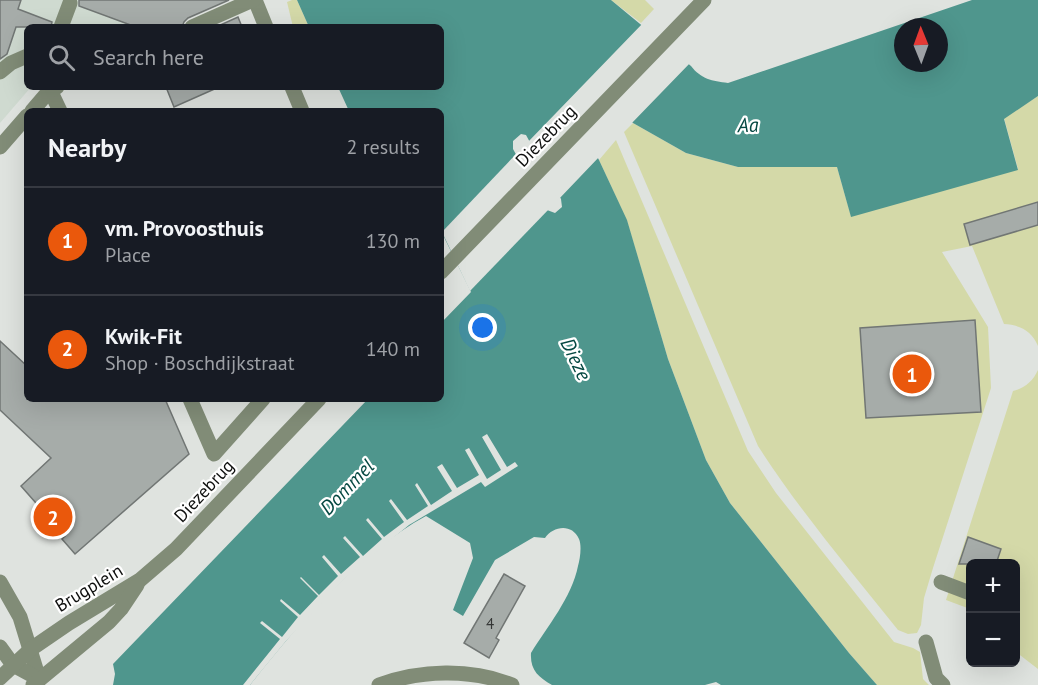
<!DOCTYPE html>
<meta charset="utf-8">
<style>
body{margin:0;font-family:"PT Sans",sans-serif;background:#242831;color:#f1f3f6}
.controls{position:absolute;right:18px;bottom:18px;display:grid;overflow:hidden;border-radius:9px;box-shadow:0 6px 24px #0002}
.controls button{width:54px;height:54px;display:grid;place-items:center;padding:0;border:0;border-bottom:2px solid #363941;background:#171b24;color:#f1f3f6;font:30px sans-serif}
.compass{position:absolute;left:894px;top:18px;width:54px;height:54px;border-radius:50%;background:#171b24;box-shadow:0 6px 24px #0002;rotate:359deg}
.you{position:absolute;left:483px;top:328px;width:21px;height:21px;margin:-15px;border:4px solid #fff;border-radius:50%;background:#1a73e8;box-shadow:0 0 0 9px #1a73e833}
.badge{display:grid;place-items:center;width:39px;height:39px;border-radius:50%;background:#ea580c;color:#fff;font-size:20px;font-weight:700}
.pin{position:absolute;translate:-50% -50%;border:3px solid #fff;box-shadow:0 2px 6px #0006}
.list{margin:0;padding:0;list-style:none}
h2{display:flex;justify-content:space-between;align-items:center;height:78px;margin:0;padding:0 24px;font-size:26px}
h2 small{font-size:20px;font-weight:400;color:#9ea1a6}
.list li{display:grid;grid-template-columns:39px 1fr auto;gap:18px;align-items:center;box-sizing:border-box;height:108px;padding:0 24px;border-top:2px solid #363941}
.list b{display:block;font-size:22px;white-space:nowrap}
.list p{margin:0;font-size:20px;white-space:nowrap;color:#9ea1a6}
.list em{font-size:20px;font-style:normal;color:#9ea1a6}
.icon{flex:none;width:33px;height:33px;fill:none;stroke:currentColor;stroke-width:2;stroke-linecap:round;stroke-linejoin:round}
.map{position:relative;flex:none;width:1038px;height:685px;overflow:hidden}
.search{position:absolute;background:#171b24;box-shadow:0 6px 24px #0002;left:24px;top:24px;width:420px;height:66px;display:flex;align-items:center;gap:15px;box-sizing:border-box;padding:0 21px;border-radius:9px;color:#9ea1a6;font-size:22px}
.panel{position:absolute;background:#171b24;box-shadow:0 6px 24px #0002;left:24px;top:108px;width:420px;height:294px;border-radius:9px}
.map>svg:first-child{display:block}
.built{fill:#cfdad0}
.green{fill:#d4d9a8}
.water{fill:#4f968d;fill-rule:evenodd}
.pier{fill:#dfe3df}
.building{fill:#a6aca9;stroke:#717674;stroke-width:1.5}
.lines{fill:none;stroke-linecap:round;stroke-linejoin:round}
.minor{stroke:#818c77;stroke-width:15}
.labels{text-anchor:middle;stroke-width:4.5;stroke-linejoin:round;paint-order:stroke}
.number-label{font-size:15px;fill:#343635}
.street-label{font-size:18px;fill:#0e0f0e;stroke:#fff}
.water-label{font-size:20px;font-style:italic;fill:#054842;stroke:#fff}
</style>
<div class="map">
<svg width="1038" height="685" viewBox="0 0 1038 685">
<rect width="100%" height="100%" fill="#dfe3df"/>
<path class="built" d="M0,0H220L159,27H27V87H31L0,123Z"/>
<g class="green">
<path d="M292,0H297L309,27H293L287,2Z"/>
<path d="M611,0H645L654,9L641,23Z"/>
<path d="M1038,96V346C1032,331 1020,325 1004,324L972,246L942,252L988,327L991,388L933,568L924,598L921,625L917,633L908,634L898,630C850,570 800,511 758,446L624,132L633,123L686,153L738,167H837L851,216L1018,169L1004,118Z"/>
<path d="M616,140L748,451L776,493L894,642L913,648L920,652L923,679L929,685H877L849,653L730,503L706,460L668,359L627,221L599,160Z"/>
<path d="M1038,370V669L1016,652V564H970V609L946,600L1013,391C1025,388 1033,381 1038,370Z"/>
</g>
<path class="water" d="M297,0H611L691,66C701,79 712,81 728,83L972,0H1038V96L1004,119L1018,170L851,217L837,167H738L686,153L633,123L588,85L569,105L599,160L627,220L668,359L706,460L730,503L849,653L877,685H721L716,682L705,685H552C538,677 530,670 531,653C547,627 572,597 578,566C580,559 582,546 579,539C572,523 553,526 545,538L534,537L495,560L463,616L453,610L473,558L470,543L426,516C358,553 298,625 250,685H113L115,674L113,664L368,399H441V323L471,292L443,235H441V111H349L338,87H441V27H309ZM903,27H939V63H903ZM521,134L526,135L561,199L562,207L555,213L547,210L513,149V141Z"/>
<g class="pier">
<path d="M644,22L691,62L630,125L588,89L573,106L600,156L558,200L527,143Z"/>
<path d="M518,152L550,208L470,291L442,232Z"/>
<path d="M487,434L507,467L515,462L518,466L485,487L481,482L409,525L388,542L344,579L286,641L250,685H243L280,639L260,623L262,621L282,637L298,617L280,601L281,599L300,615L318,596L300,578L301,577L319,595L338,576L322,557L324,555L341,574L360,557L343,538L345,536L363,556L382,539L366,520L368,518L384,537L404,522L389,501L391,499L407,520L428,506L415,485L417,483L431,505L452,491L437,467L442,464L457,488L479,475L465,450L469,448L487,479L501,470L482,437Z"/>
</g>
<g class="building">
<path d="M0,0H21L18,9L52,22L51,27H16L7,54L0,59Z"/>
<path d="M79,0H229L188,18L184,22L182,27H136L79,6Z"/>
<path d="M238,17L242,27H216Z"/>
<path d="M166,87H219L174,107Z"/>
<path d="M1038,202V225L970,245L964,224Z"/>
<path d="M975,320L981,412L866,418L860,328Z"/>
<path d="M0,341L27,366V399H165L189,454L75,554L62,539L65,536L21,486L51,458L0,410Z"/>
<path d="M968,537L1001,549L996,564H959Z"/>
<path d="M504,574L525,586L496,638L499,640L489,658L464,643Z"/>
</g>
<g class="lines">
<g class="minor">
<path d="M255,0L266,27"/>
<path d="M61,27L70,3"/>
<path d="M192,27L253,0"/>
<path d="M0,72L11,63L27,56"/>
<path d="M292,87L302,111"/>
<path d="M50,90L60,111"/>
<path d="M32,111L50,90L57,87"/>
<path d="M0,147L27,116"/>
<path d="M441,272L704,0"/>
<path d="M190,399L214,454L263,399"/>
<path d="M0,582L20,617L39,679"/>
<path d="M941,582L970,593"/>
<path d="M926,642L936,678L943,685"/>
<path d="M0,647L13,665L39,679"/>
<path d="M0,678L31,649L69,623L140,580L176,549L319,399"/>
<path d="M33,685L109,622L121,609L137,585"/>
<path d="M379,685C420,670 471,668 512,685"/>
</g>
</g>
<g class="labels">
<g class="number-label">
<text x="490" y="629">4</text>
</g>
<g class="street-label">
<text transform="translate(546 136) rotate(-46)" y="6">Diezebrug</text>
<text transform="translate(204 491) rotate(-47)" y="6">Diezebrug</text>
<text transform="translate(89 588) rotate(-31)" y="6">Brugplein</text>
</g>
<g class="water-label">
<text transform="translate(748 125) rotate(-2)" y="7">Aa</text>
<text transform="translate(576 359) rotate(64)" y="7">Dieze</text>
<text transform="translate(347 487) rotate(-46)" y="7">Dommel</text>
</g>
</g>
</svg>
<div class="controls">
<button>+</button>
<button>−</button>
</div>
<svg class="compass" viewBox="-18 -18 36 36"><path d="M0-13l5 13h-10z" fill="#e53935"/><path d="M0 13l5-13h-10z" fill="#9ea1a6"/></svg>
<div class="you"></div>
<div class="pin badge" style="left:912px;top:374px">1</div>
<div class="pin badge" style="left:53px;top:517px">2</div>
<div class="search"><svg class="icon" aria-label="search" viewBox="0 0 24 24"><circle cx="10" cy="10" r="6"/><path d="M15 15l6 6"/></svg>Search here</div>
<section class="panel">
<h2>Nearby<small>2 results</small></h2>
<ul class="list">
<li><span class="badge">1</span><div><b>vm. Provoosthuis</b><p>Place</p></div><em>130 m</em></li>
<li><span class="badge">2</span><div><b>Kwik-Fit</b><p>Shop · Boschdijkstraat</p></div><em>140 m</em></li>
</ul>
</section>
</div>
